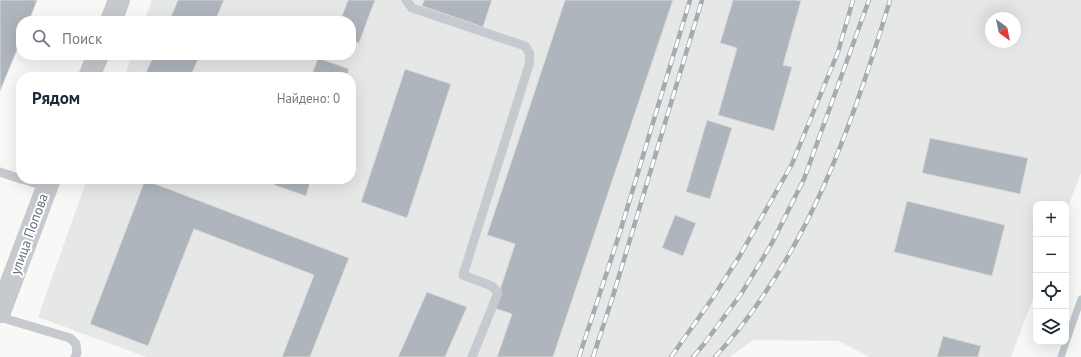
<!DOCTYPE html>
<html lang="ru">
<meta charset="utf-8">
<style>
body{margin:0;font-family:"PT Sans",sans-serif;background:#f6f6f7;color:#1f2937}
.controls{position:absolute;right:12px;bottom:12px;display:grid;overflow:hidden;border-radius:8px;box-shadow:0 4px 16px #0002}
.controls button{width:36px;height:36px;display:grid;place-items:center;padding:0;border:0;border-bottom:1px solid #e0e1e3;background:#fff;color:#1f2937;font:20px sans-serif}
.compass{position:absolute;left:985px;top:12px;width:36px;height:36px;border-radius:50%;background:#fff;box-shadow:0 4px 16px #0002;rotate:147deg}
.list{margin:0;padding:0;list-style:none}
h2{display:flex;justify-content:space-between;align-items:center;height:52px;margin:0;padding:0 16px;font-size:17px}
h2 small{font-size:13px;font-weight:400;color:#747a83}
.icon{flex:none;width:22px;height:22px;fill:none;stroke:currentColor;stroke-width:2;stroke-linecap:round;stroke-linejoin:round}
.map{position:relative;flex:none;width:1081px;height:357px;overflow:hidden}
.search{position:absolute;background:#fff;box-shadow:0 4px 16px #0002;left:16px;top:16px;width:340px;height:44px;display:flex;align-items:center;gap:10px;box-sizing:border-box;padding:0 14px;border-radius:16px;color:#747a83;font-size:15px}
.panel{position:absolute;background:#fff;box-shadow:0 4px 16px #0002;left:16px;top:72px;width:340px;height:112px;border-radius:16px}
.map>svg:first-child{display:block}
.built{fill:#e6e7e7;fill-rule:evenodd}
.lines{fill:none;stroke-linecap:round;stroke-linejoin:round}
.stream{stroke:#c1c9cf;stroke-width:7}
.building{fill:#afb5bc;stroke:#dadad8}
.service{stroke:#c6c9cd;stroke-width:9}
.tertiary{stroke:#c6c9cd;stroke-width:22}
.rail-casing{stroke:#a6abb2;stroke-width:4.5}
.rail{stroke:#fff;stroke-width:3;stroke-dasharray:9;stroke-linecap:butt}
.labels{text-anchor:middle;stroke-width:4;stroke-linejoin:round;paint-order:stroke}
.street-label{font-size:14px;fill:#677487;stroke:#fff}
</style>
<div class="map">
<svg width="1081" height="357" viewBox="0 0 1081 357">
<rect width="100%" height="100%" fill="#f8f8f6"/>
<path class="built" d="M152,0H1081V173L1066,212V204H1036V291L1011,357H869L839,341L753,340L730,357H146L38,317L87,179H351V77H124L132,55H351V21H144ZM991,18H1015V42H991Z"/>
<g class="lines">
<path class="stream" d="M1061,357L1081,299"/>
</g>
<g class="building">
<path d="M0,0H37L29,21H21V40L0,91Z"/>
<path d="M178,0H224L215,21H169Z"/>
<path d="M348,0H375L359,43L351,40V21H340Z"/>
<path d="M424,0H492L483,27L422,6Z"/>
<path d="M565,0H673L553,357H497L512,314L494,308L515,244L487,235Z"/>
<path d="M733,0H796L801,1L783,65L792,67L774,131L718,115L737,48L720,43Z"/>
<path d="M154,55H200L190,77H144Z"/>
<path d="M318,58L349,69L346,77H311Z"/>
<path d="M405,69L451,84L407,218L361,202Z"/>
<path d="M707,120L732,128L710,199L686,192Z"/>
<path d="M930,138L1028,158L1020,194L922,173Z"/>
<path d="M277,179H311L306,196L274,185Z"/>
<path d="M145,180L349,258L310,357H282L314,275L194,229L148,346L90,324Z"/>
<path d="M907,201L1005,225L992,276L894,252Z"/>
<path d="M675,215L696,223L683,256L662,248Z"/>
<path d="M427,292L467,307L445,357H398Z"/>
<path d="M943,336L981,346L978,357H937Z"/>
</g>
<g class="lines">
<g class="service">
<path d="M406,0L412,8L525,46L530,54L529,65L463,275L492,286L498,293L472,357"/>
<path d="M0,172L21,179"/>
<path d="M22,179L47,187"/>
<path d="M0,317L70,338L76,344L77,353L75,357"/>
</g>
<g class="tertiary">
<path d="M111,21L119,0"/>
<path d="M89,77L98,55"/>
<path d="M0,312L50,179"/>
</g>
<g class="rail-casing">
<g id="rail">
<path d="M579,357L620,232L690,0"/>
<path d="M593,357L613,296L702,0"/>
<path d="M671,357L712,299L739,257L792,164L838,52L853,0"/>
<path d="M693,357L704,344L741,294L772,243L804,179L869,0"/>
<path d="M715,357C806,258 852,127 890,0"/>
</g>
</g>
<use href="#rail" class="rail"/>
</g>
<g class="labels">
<g class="street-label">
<text transform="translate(29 234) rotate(-70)" y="5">улица Попова</text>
</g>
</g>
</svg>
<div class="controls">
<button>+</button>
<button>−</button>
<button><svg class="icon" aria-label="locate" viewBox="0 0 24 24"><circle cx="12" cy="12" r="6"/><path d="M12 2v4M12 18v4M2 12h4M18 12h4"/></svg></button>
<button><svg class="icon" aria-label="layers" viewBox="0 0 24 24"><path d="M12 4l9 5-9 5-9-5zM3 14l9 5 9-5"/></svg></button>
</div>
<svg class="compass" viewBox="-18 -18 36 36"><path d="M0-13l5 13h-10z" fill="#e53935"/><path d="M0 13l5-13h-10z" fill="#747a83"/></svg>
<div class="search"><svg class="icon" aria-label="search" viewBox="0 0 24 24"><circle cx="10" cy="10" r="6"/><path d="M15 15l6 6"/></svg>Поиск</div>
<section class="panel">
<h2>Рядом<small>Найдено: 0</small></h2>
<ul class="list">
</ul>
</section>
</div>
